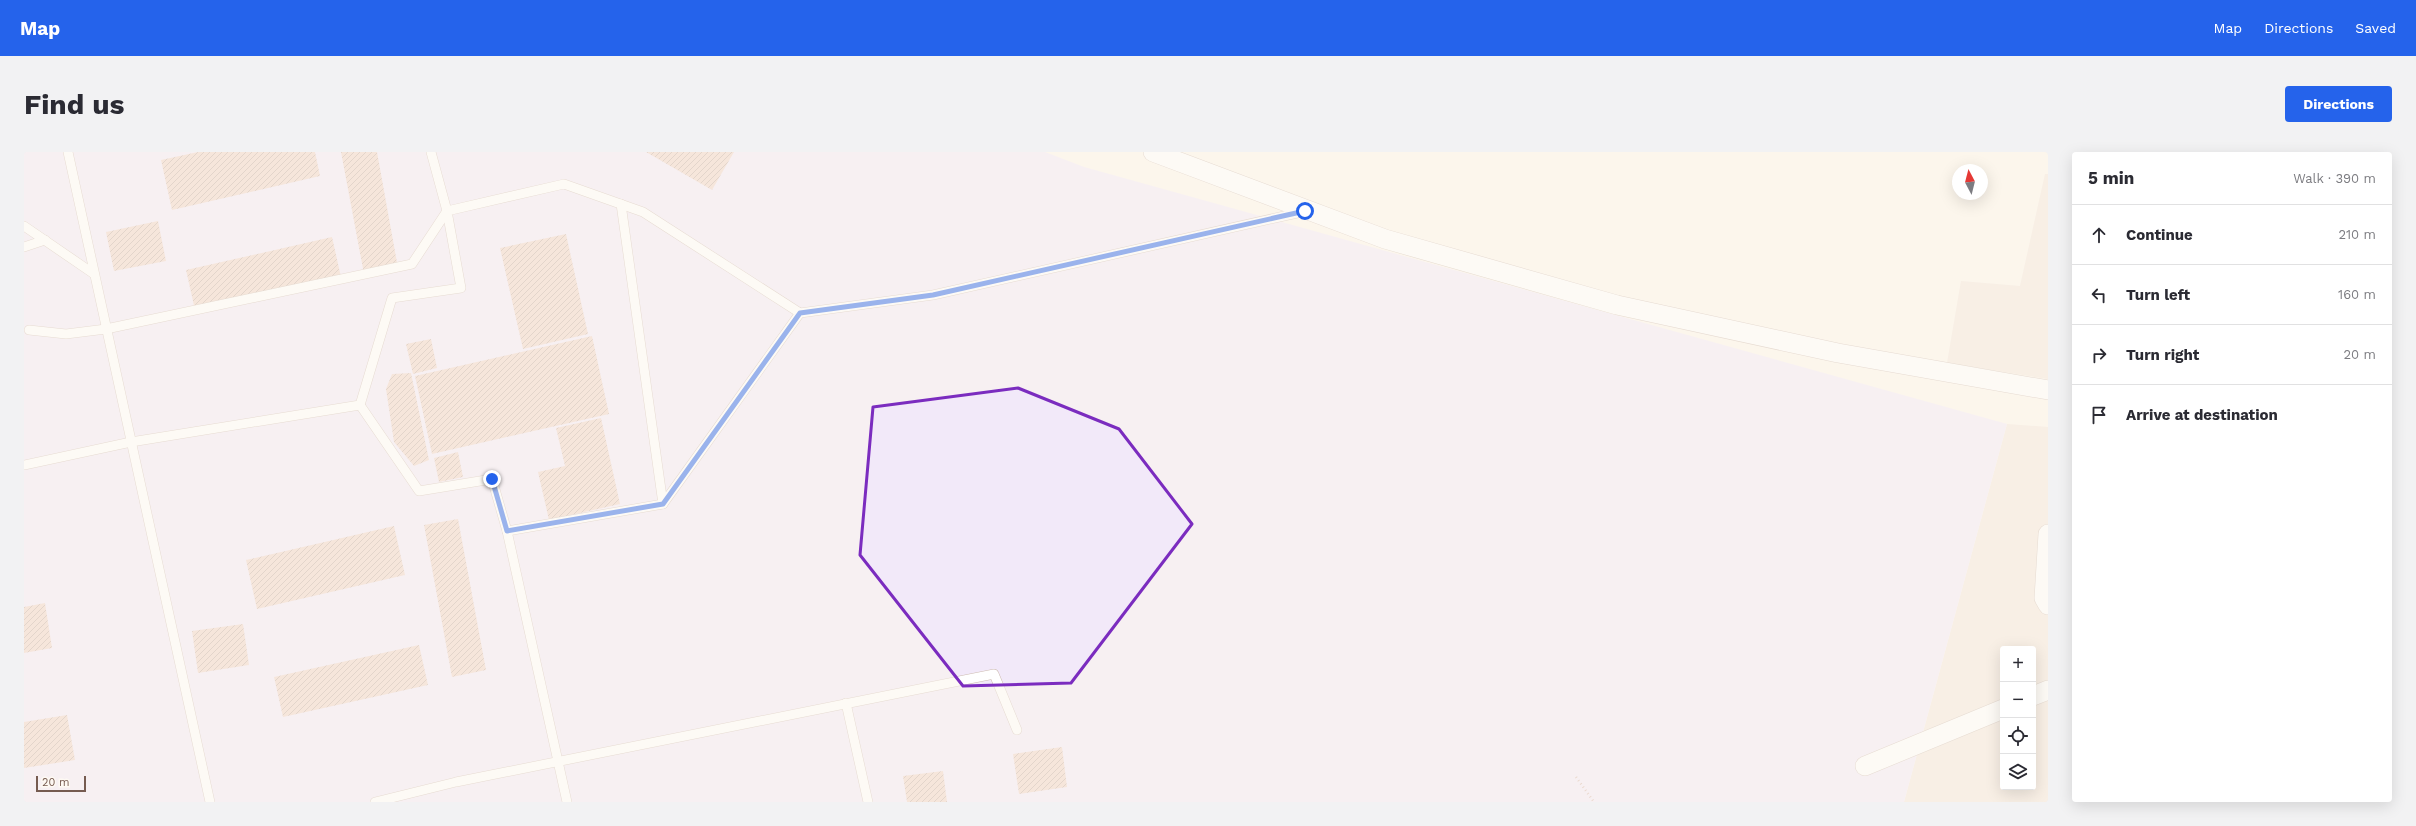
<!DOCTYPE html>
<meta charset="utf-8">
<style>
body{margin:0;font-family:"Work Sans",sans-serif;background:#f2f2f3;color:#2b2b33}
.controls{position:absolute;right:12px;bottom:12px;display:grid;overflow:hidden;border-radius:4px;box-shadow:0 4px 16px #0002}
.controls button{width:36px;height:36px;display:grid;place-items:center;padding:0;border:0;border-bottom:1px solid #e1e1e2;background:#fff;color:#2b2b33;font:20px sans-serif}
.compass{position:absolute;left:1928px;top:12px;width:36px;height:36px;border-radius:50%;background:#fff;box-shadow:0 4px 16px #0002;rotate:353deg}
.scale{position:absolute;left:12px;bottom:10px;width:50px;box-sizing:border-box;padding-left:4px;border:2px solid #765b50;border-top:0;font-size:11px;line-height:14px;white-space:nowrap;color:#765b50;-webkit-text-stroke:3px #fef9f3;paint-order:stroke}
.stop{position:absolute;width:12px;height:12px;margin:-9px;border:3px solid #2563eb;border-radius:50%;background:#fff}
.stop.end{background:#2563eb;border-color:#fff;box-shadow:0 1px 4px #0008}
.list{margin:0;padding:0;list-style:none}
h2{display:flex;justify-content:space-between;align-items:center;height:52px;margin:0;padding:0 16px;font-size:17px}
h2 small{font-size:13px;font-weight:400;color:#7c7c81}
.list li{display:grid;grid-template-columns:26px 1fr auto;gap:12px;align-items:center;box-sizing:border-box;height:60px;padding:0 16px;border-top:1px solid #e1e1e2}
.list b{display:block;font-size:15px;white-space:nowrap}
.list em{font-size:13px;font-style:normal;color:#7c7c81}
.icon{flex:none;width:22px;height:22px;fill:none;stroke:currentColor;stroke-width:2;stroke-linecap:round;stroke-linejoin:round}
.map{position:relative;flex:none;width:2024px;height:650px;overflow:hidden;border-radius:4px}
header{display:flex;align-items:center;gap:24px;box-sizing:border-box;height:56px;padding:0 20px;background:#2563eb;color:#fff}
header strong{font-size:19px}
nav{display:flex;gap:22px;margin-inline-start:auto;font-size:14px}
.intro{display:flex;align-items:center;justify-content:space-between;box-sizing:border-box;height:96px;padding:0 24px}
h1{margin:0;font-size:28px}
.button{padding:10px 18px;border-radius:4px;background:#2563eb;color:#fff;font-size:14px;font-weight:700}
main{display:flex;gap:24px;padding:0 24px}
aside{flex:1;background:#fff;border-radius:4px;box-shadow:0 4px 16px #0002}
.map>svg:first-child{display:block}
.residential{fill:#f3e6db;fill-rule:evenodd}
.education{fill:#f2e9f9}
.building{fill:url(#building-hatch)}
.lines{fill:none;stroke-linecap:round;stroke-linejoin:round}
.lane-casing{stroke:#cebcb2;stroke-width:10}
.street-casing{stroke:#cebcb2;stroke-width:20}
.path{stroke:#d5b6a8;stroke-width:2.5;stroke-dasharray:1 3;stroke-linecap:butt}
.lane{stroke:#fff;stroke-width:9}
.street{stroke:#fff;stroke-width:19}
.route{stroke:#2563eb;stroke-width:5}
.marked{fill:none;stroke:#7b2cbf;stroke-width:3;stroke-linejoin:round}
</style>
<header>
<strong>Map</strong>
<nav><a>Map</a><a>Directions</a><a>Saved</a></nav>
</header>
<div class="intro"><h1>Find us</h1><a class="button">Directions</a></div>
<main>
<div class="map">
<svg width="2024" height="650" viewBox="0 0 2024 650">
<defs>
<pattern id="building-hatch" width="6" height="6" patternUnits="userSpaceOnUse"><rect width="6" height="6" fill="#efd3c6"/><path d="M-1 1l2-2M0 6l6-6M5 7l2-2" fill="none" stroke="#c6aea3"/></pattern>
</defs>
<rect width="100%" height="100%" fill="#fcf5ec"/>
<g class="residential">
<path d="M2021,22H2024V227L1923,211L1937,129L1996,134Z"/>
<path d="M1983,272L2024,275V650H1880ZM1979,497H2009V635H1979Z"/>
</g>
<path class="education" d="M0,0H1021L1060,15L1983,272L1880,650H0Z"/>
<g class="building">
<path d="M174,0H291L296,24L148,58L137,8Z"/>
<path d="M317,0H353L374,116L340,122Z"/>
<path d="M622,0H710L688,38Z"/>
<path d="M134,69L142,109L90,119L82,80Z"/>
<path d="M542,82L564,182L499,197L476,96Z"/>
<path d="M308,85L317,125L171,158L162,118Z"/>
<path d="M568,184L585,262L408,302L391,224Z"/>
<path d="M407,187L413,216L389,222L382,192Z"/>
<path d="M387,221L405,308L390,314L370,290L362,237L368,222Z"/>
<path d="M577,266L596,352L525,368L514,320L541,314L532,276Z"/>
<path d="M434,300L439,325L415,330L410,306Z"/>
<path d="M434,367L462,518L428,525L400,373Z"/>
<path d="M370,374L381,423L233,457L222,408Z"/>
<path d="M21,451L28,496L0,501V455Z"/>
<path d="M219,472L225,513L174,521L168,479Z"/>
<path d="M395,493L404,533L259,565L250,525Z"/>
<path d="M43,563L51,608L0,616V570Z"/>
<path d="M1038,595L1043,635L995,642L989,602Z"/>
<path d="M919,619L923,650H883L879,624Z"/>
</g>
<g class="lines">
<g class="lane-casing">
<g id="lane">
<path d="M44,0L186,650"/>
<path d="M597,52L639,352"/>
<path d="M0,74L70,122"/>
<path d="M0,95L21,88"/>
<path d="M5,178L42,182L82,177L388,112L423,59L407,0"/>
<path d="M336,253L395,339L468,327L483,379L639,352L776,161"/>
<path d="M0,313L107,290L336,253L368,146L437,136L423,59L540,32L619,60L776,161L909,143L1278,60"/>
<path d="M483,379L543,650"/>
<path d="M822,551L844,650"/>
<path d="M351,650L432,630L970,522L993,578"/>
</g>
</g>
<g class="street-casing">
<g id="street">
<path d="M1129,0L1361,87L1593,153L1814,201L2024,238"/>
<path d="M2024,382L2020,446L2024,453"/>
<path d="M2009,544L2024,538"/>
<path d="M1841,614L1979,557"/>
</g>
</g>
<path class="path" d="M1552,625L1570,650"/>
<use href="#lane" class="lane"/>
<use href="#street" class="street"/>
</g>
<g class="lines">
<path class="route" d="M468,327L483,379L639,352L776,161L909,143L1281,59"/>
</g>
<path d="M0 0H2024V650H0ZM994,236L1095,277L1168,372L1047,531L939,534L836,403L849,255Z" fill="#fcf5ec" fill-opacity=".55" fill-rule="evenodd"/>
<path class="marked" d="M994,236L1095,277L1168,372L1047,531L939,534L836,403L849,255Z"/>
</svg>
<div class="controls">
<button>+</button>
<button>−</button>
<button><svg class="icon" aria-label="locate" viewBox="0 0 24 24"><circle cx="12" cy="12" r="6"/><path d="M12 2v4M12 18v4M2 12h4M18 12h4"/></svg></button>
<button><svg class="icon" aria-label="layers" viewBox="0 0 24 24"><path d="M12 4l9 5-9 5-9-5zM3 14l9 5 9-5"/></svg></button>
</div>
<svg class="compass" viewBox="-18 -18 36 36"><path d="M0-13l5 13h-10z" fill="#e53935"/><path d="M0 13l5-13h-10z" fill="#7c7c81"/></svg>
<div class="scale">20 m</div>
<div class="stop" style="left:1281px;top:59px"></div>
<div class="stop end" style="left:468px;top:327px"></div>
</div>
<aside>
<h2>5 min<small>Walk · 390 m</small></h2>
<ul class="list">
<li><svg class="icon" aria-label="ahead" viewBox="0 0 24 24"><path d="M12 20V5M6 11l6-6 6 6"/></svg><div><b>Continue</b></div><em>210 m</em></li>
<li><svg class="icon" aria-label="left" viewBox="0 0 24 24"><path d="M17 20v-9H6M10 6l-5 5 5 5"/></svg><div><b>Turn left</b></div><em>160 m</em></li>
<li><svg class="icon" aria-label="right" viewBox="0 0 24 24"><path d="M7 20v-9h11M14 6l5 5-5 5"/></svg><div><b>Turn right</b></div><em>20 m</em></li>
<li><svg class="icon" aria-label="arrive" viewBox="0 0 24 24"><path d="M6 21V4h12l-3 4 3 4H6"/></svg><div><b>Arrive at destination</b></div></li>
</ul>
</aside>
</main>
